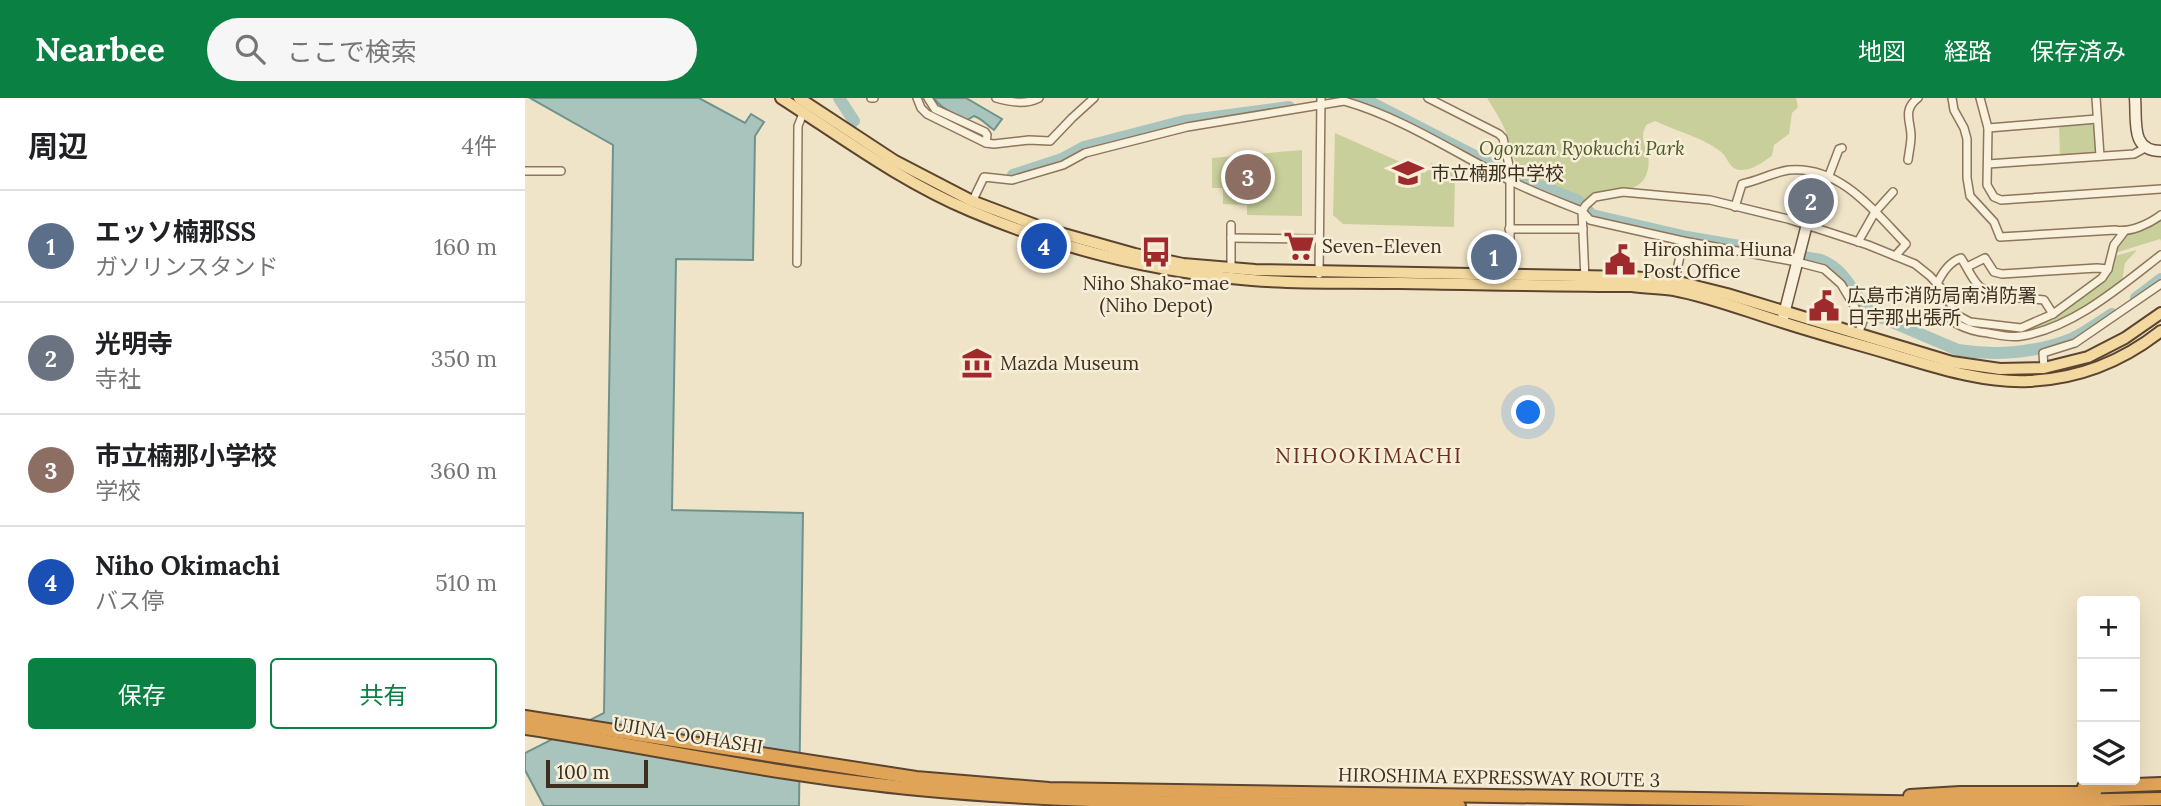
<!DOCTYPE html>
<html lang="ja">
<meta charset="utf-8">
<style>
body{margin:0;font-family:Lora,"Noto Sans JP",serif;background:#f6f6f6;color:#202124}
.controls{position:absolute;right:21px;bottom:21px;display:grid;overflow:hidden;border-radius:7px;box-shadow:0 7px 28px #0002}
.controls button{width:63px;height:63px;display:grid;place-items:center;padding:0;border:0;border-bottom:2px solid #e0e0e0;background:#fff;color:#202124;font:35px sans-serif}
.scale{position:absolute;left:21px;bottom:18px;width:102px;box-sizing:border-box;padding-left:7px;border:4px solid #3d2e20;border-top:0;font-size:19px;line-height:24px;white-space:nowrap;color:#3d2e20;-webkit-text-stroke:5px #f7eed8;paint-order:stroke}
.you{position:absolute;left:1004px;top:315px;width:24px;height:24px;margin:-18px;border:5px solid #fff;border-radius:50%;background:#1a73e8;box-shadow:0 0 0 10px #1a73e833}
.badge{display:grid;place-items:center;width:46px;height:46px;border-radius:50%;background:#0b8043;color:#fff;font-size:23px;font-weight:700}
.pin{position:absolute;translate:-50% -50%;border:4px solid #fff;box-shadow:0 2px 7px #0006}
.list{margin:0;padding:0;list-style:none}
h2{display:flex;justify-content:space-between;align-items:center;height:91px;margin:0;padding:0 28px;font-size:30px}
h2 small{font-size:23px;font-weight:400;color:#757577}
.list li{display:grid;grid-template-columns:46px 1fr auto;gap:21px;align-items:center;box-sizing:border-box;height:112px;padding:0 28px;border-top:2px solid #e0e0e0}
.list b{display:block;font-size:26px;white-space:nowrap}
.list p{margin:0;font-size:23px;white-space:nowrap;color:#757577}
.list em{font-size:23px;font-style:normal;color:#757577}
.actions{display:flex;gap:14px;padding:21px 28px}
.actions a{flex:1;padding:16px 0;border:2px solid #0b8043;border-radius:7px;text-align:center;font-size:24px;color:#0b8043}
.actions .main{background:#0b8043;color:#fff}
.icon{flex:none;width:38px;height:38px;fill:none;stroke:currentColor;stroke-width:2;stroke-linecap:round;stroke-linejoin:round}
.map{position:relative;flex:none;width:1636px;height:708px;overflow:hidden}
header{display:flex;align-items:center;gap:42px;box-sizing:border-box;height:98px;padding:0 35px;background:#0b8043;color:#fff}
header strong{font-size:33px}
nav{display:flex;gap:38px;margin-inline-start:auto;font-size:24px}
.search{width:490px;height:63px;background:#f6f6f6;display:flex;align-items:center;gap:18px;box-sizing:border-box;padding:0 24px;border-radius:38px;color:#757577;font-size:26px}
main{display:flex}
aside{flex:1;background:#fff}
.map>svg:first-child{display:block}
.green{fill:#c9cf9b}
.water{fill:#a9c4bc;stroke:#6f938a;stroke-width:2}
.lines{fill:none;stroke-linecap:round;stroke-linejoin:round}
.river{stroke:#a9c4bc;stroke-width:12}
.street-casing{stroke:#8d765c;stroke-width:10}
.secondary-casing{stroke:#6f573f;stroke-width:13}
.primary-casing{stroke:#5b4430;stroke-width:14}
.highway-casing{stroke:#5b4430;stroke-width:16}
.street{stroke:#faf1dc;stroke-width:7}
.secondary{stroke:#faf1dc;stroke-width:10}
.primary{stroke:#f3d9a0;stroke-width:10}
.highway{stroke:#e0a458;stroke-width:12}
.labels{text-anchor:middle;stroke-width:5;stroke-linejoin:round;paint-order:stroke}
.park-label{font-size:19px;font-style:italic;fill:#4d5a26;stroke:#f7eed8}
.poi-label{font-size:19px;fill:#3d2e20;stroke:#f7eed8;text-anchor:start}
.street-label{font-size:19px;fill:#3d2e20;stroke:#f7eed8}
.neighbourhood-label{font-size:21px;letter-spacing:2px;fill:#6b2e1e;stroke:#f7eed8}
</style>
<header>
<strong>Nearbee</strong>
<div class="search"><svg class="icon" aria-label="search" viewBox="0 0 24 24"><circle cx="10" cy="10" r="6"/><path d="M15 15l6 6"/></svg>ここで検索</div>
<nav><a>地図</a><a>経路</a><a>保存済み</a></nav>
</header>
<main>
<aside>
<h2>周辺<small>4件</small></h2>
<ul class="list">
<li><span class="badge" style="background:#5c6f8a">1</span><div><b>エッソ楠那SS</b><p>ガソリンスタンド</p></div><em>160 m</em></li>
<li><span class="badge" style="background:#6b7280">2</span><div><b>光明寺</b><p>寺社</p></div><em>350 m</em></li>
<li><span class="badge" style="background:#8d6e63">3</span><div><b>市立楠那小学校</b><p>学校</p></div><em>360 m</em></li>
<li><span class="badge" style="background:#1a4fb4">4</span><div><b>Niho Okimachi</b><p>バス停</p></div><em>510 m</em></li>
</ul>
<div class="actions"><a class="main">保存</a><a>共有</a></div>
</aside>
<div class="map">
<svg width="1636" height="708" viewBox="0 0 1636 708">
<rect width="100%" height="100%" fill="#f0e4c8"/>
<g class="green">
<path d="M962,0H1271L1273,9L1267,15L1264,36L1249,47L1247,58C1239,63 1228,72 1218,72C1203,73 1204,59 1195,53C1176,39 1151,33 1130,23L1121,27C1120,31 1118,34 1118,38C1118,49 1126,57 1123,71C1118,100 1079,92 1057,105C1040,94 1018,92 1002,79C988,68 986,49 981,34C976,22 969,11 962,0Z"/>
<path d="M1566,25L1569,30L1571,52L1567,55L1535,58L1534,28Z"/>
<path d="M810,35L900,75L906,65L930,76L929,129L818,126L808,117Z"/>
<path d="M777,52V118L722,117V107L698,106V90H687V60Z"/>
<path d="M1636,122V143L1635,141L1590,155C1596,131 1618,133 1636,122Z"/>
<path d="M1612,152L1600,165L1597,183L1565,204L1566,206C1538,220 1510,235 1478,236V234L1502,232L1532,218L1579,183L1587,171L1590,158Z"/>
</g>
<g class="water">
<path d="M5,0H174L220,25L226,16L239,24L230,38L228,162L151,161L147,412L278,415L274,708H19L0,672V655L79,615L88,47Z"/>
<path d="M409,0H441L477,21L469,32C461,27 458,21 449,18L442,22C430,16 416,11 409,0Z"/>
</g>
<g class="lines">
<g class="river">
<path d="M314,0L329,23"/>
<path d="M824,0L847,5L993,80L1052,102L1067,117L1162,139L1296,162C1324,173 1327,199 1348,216L1433,252C1469,258 1511,255 1546,241C1560,235 1574,224 1587,216"/>
<path d="M488,77L537,61L559,49L659,23L764,9"/>
<path d="M1611,200L1636,181"/>
</g>
<g class="street-casing">
<g id="street">
<path d="M346,0H349"/>
<path d="M392,0L396,10L402,16L461,45L469,46L504,42L525,43L547,20L569,0"/>
<path d="M403,0L410,11L460,34L462,37L461,45"/>
<path d="M471,0C486,4 500,7 514,0"/>
<path d="M903,0L974,36L978,40L985,72V181"/>
<path d="M1427,0L1429,12L1439,30L1442,41V80L1445,98L1469,124L1475,139L1590,132C1605,135 1624,126 1636,117"/>
<path d="M1455,0L1463,30L1462,87L1469,99L1476,102L1636,91"/>
<path d="M1571,0L1575,58"/>
<path d="M1463,30L1572,21"/>
<path d="M1383,62C1384,54 1386,46 1386,38C1386,24 1377,12 1393,0"/>
<path d="M1463,66L1609,56L1620,50"/>
<path d="M0,73H36"/>
<path d="M447,104L459,79L487,82L538,67L560,55L662,29L819,3C879,20 933,57 988,84C1010,95 1034,104 1057,113L1065,122L1158,143L1272,164L1299,171L1316,186L1338,223L1333,236"/>
<path d="M1210,109L1217,86C1233,83 1249,74 1264,72C1315,67 1350,114 1381,146L1370,158"/>
<path d="M1289,129L1303,80L1314,51L1317,50"/>
<path d="M984,131H1058"/>
<path d="M706,140L794,141"/>
<path d="M1333,144L1350,114L1368,94"/>
<path d="M272,165L273,28L279,13"/>
<path d="M1442,169L1460,160L1469,174L1477,176L1572,170L1583,171"/>
<path d="M706,170V127"/>
<path d="M794,176L796,0"/>
<path d="M1060,182L1057,113L1061,107L1070,99L1098,94L1185,102L1263,121L1343,147L1390,166L1405,178L1416,190C1412,206 1419,219 1432,226C1443,232 1452,234 1463,235C1474,237 1486,240 1496,238C1548,230 1596,188 1636,157"/>
<path d="M1412,186C1417,175 1424,164 1436,160C1442,169 1447,181 1454,188C1467,200 1501,200 1519,202L1528,216"/>
<path d="M1149,187L1158,143"/>
<path d="M1416,190L1421,195L1430,216L1445,224L1496,230L1528,216L1577,180L1583,171L1589,147L1599,134"/>
<path d="M1519,270L1518,255L1550,245L1636,186"/>
</g>
</g>
<g class="secondary-casing">
<g id="secondary">
<path d="M1610,0C1612,23 1605,53 1636,53"/>
<path d="M1258,220L1282,126"/>
</g>
</g>
<g class="primary-casing">
<g id="primary">
<path d="M256,0C318,40 377,84 446,113C536,151 629,174 727,182C776,186 826,184 875,185C952,186 1029,188 1107,188C1121,190 1136,190 1149,192C1186,199 1221,213 1257,224C1294,236 1332,246 1369,257C1413,270 1458,285 1504,283C1553,281 1598,263 1636,233"/>
<path d="M274,0L370,63L447,103L521,131L610,156L658,166L730,172L1107,179L1150,183L1202,196L1427,264L1475,271L1519,270L1563,259L1600,240L1636,215"/>
</g>
</g>
<g class="highway-casing">
<g id="highway">
<path d="M0,619L391,680L524,691L1426,705L1636,701"/>
<path d="M0,630C131,650 261,679 393,691C573,708 754,705 934,708"/>
<path d="M1559,689L1636,686"/>
<path d="M1385,698L1435,695H1570"/>
</g>
</g>
<use href="#street" class="street"/>
<use href="#secondary" class="secondary"/>
<use href="#primary" class="primary"/>
<use href="#highway" class="highway"/>
</g>
<defs>
<g id="school-bare" transform="scale(2.415)"><path d="M0-5L7-2L0 1L-7-2ZM-4 1L0 2.5L4 1V4Q0 6-4 4Z" fill="#9e2a2b" stroke="#f7eed8" stroke-width="2.5" paint-order="stroke"/></g>
<g id="supermarket-bare" transform="scale(2.415)"><path d="M-6-5.5h2.5l.6 2H6L4.5 2H-2.5L-4.4-4H-6ZM-1.5 3.2a1.3 1.3 0 1 0 .1 0ZM3 3.2a1.3 1.3 0 1 0 .1 0Z" fill="#9e2a2b" stroke="#f7eed8" stroke-width="2.5" paint-order="stroke"/></g>
<g id="bus-bare" transform="scale(2.415)"><path d="M-5-6H5V4H4V6H2V4H-2V6H-4V4H-5ZM-3.5-4V0h7V-4ZM-3.5 1.2v1.5H-2V1.2ZM2 1.2v1.5H3.5V1.2Z" fill="#9e2a2b" stroke="#f7eed8" stroke-width="2.5" paint-order="stroke"/></g>
<g id="civic-bare" transform="scale(2.415)"><path d="M-.6-6.5H3V-4.5H.6V-3L4-1V1h2V6H-6V1h2V-1L-.6-3ZM-1.2 2.5V6h2.4V2.5Z" fill="#9e2a2b" stroke="#f7eed8" stroke-width="2.5" paint-order="stroke"/></g>
<g id="museum-bare" transform="scale(2.415)"><path d="M0-6L6-3V-2H-6V-3ZM-5-1h2V3h-2ZM-1-1h2V3h-2ZM3-1h2V3H3ZM-6 4H6V6H-6Z" fill="#9e2a2b" stroke="#f7eed8" stroke-width="2.5" paint-order="stroke"/></g>
</defs>
<g fill-rule="evenodd">
<use href="#school-bare" x="883" y="75"/>
<use href="#supermarket-bare" x="774" y="148"/>
<use href="#bus-bare" x="631" y="154"/>
<use href="#civic-bare" x="1095" y="162"/>
<use href="#civic-bare" x="1299" y="208"/>
<use href="#museum-bare" x="452" y="265"/>
</g>
<g class="labels">
<g class="park-label">
<text x="1057" y="57">Ogonzan Ryokuchi Park</text>
</g>
<g class="poi-label">
<text x="906" y="82">市立楠那中学校</text>
<text x="797" y="155">Seven-Eleven</text>
<text x="1118" y="158">Hiroshima Hiuna<tspan x="1118" dy="22">Post Office</tspan></text>
<text x="631" y="192" text-anchor="middle">Niho Shako-mae<tspan x="631" dy="22">(Niho Depot)</tspan></text>
<text x="1322" y="204">広島市消防局南消防署<tspan x="1322" dy="22">日宇那出張所</tspan></text>
<text x="475" y="272">Mazda Museum</text>
</g>
<g class="street-label">
<text transform="translate(163 637) rotate(9)" y="7">UJINA-OOHASHI</text>
<text transform="translate(974 679) rotate(1)" y="7">HIROSHIMA EXPRESSWAY ROUTE 3</text>
</g>
<g class="neighbourhood-label">
<text x="844" y="365">NIHOOKIMACHI</text>
</g>
</g>
</svg>
<div class="controls">
<button>+</button>
<button>−</button>
<button><svg class="icon" aria-label="layers" viewBox="0 0 24 24"><path d="M12 4l9 5-9 5-9-5zM3 14l9 5 9-5"/></svg></button>
</div>
<div class="scale">100 m</div>
<div class="you"></div>
<div class="pin badge" style="left:969px;top:159px;background:#5c6f8a">1</div>
<div class="pin badge" style="left:1286px;top:103px;background:#6b7280">2</div>
<div class="pin badge" style="left:723px;top:79px;background:#8d6e63">3</div>
<div class="pin badge" style="left:519px;top:148px;background:#1a4fb4">4</div>
</div>
</main>
